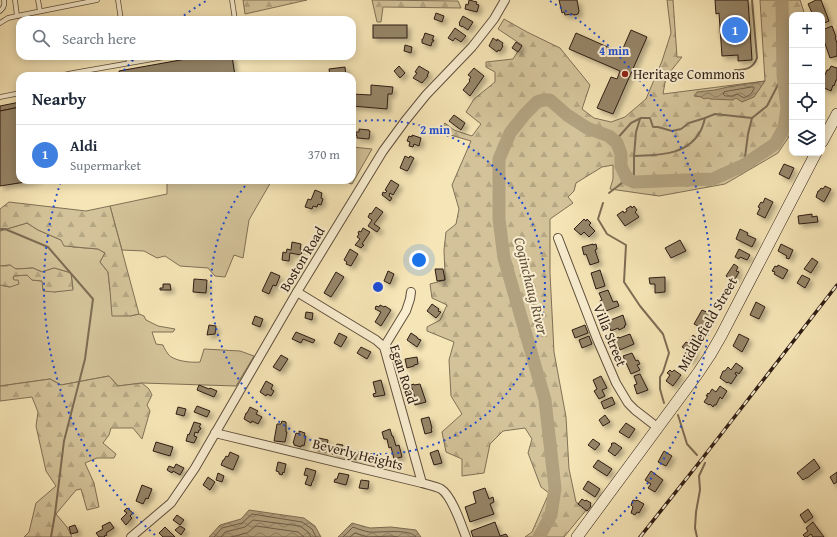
<!DOCTYPE html>
<meta charset="utf-8">
<style>
body{margin:0;font-family:"Gentium Book Plus",serif;background:#f6f6f7;color:#1f2937}
.controls{position:absolute;right:12px;top:12px;display:grid;overflow:hidden;border-radius:8px;box-shadow:0 2px 10px #0003}
.controls button{width:36px;height:36px;display:grid;place-items:center;padding:0;border:0;border-bottom:1px solid #e0e1e3;background:#fff;color:#1f2937;font:20px sans-serif}
.you{position:absolute;left:419px;top:260px;width:14px;height:14px;margin:-10px;border:3px solid #fff;border-radius:50%;background:#1a73e8;box-shadow:0 0 0 6px #1a73e833}
.badge{display:grid;place-items:center;width:26px;height:26px;border-radius:50%;background:#0f766e;color:#fff;font-size:13px;font-weight:700}
.pin{position:absolute;translate:-50% -50%;border:2px solid #fff;box-shadow:0 1px 4px #0006}
.list{margin:0;padding:0;list-style:none}
h2{display:flex;justify-content:space-between;align-items:center;height:52px;margin:0;padding:0 16px;font-size:17px}
h2 small{font-size:13px;font-weight:400;color:#747a83}
.list li{display:grid;grid-template-columns:26px 1fr auto;gap:12px;align-items:center;box-sizing:border-box;height:60px;padding:0 16px;border-top:1px solid #e0e1e3}
.list b{display:block;font-size:15px;white-space:nowrap}
.list p{margin:0;font-size:13px;white-space:nowrap;color:#747a83}
.list em{font-size:13px;font-style:normal;color:#747a83}
.icon{flex:none;width:22px;height:22px;fill:none;stroke:currentColor;stroke-width:2;stroke-linecap:round;stroke-linejoin:round}
.map{position:relative;flex:none;width:837px;height:537px;overflow:hidden}
.search{position:absolute;background:#fff;box-shadow:0 2px 10px #0003;left:16px;top:16px;width:340px;height:44px;display:flex;align-items:center;gap:10px;box-sizing:border-box;padding:0 14px;border-radius:12px;color:#747a83;font-size:15px}
.panel{position:absolute;background:#fff;box-shadow:0 2px 10px #0003;left:16px;top:72px;width:340px;height:112px;border-radius:12px}
.map>svg:first-child{display:block}
.grass{fill:#d4c39a;stroke:#807056}
.forest{fill:url(#forest-firs);stroke:#807056}
.water{fill:url(#water-waves);stroke:#7d6c54}
.lines{fill:none;stroke-linecap:round;stroke-linejoin:round}
.shore{stroke:#705e49;stroke-width:1}
.stream{stroke:#7d6c54;stroke-width:2}
.river{stroke:#b2a17f;stroke-width:13}
.building{fill:#968568;stroke:#2d1c13;filter:url(#shadow)}
.lane-casing{stroke:#5f4e3c;stroke-width:5.5}
.street-casing{stroke:#5f4e3c;stroke-width:10}
.secondary-casing{stroke:#2d1c13;stroke-width:12}
.lane{stroke:#f9eed0;stroke-width:4}
.street{stroke:#f9eed0;stroke-width:8}
.secondary{stroke:#f9eed0;stroke-width:11}
.rail-casing{stroke:#2d1c13;stroke-width:3.5}
.rail{stroke:#f9eed0;stroke-width:2;stroke-dasharray:6;stroke-linecap:butt}
.ring{fill:none;stroke:#1d4ed8;stroke-width:2;stroke-dasharray:2 4}
.poi-dot{fill:#8f2418;stroke:#f9eed0;stroke-width:1.5}
.labels{text-anchor:middle;stroke-width:4;stroke-linejoin:round;paint-order:stroke}
.poi-label{font-size:14px;fill:#2d1c13;stroke:#f9eed0;text-anchor:start}
.street-label{font-size:14px;fill:#2d1c13;stroke:#f9eed0}
.water-label{font-size:15px;font-style:italic;fill:#62513e;stroke:#f9eed0}
.centre{fill:#1d4ed8;stroke:#f9eed0;stroke-width:2}
.ring-label{font-size:12px;text-anchor:middle;font-weight:bold;fill:#1d4ed8;stroke:#f9eed0;stroke-width:4;stroke-linejoin:round;paint-order:stroke}
</style>
<div class="map">
<svg width="837" height="537" viewBox="0 0 837 537">
<defs>
<pattern id="forest-firs" width="22" height="20" patternUnits="userSpaceOnUse"><rect width="22" height="20" fill="#d4c39a"/><path d="M5 1l3.5 6h-7zM16 11l3.5 6h-7z" fill="#b6a784"/></pattern>
<pattern id="water-waves" width="16" height="10" patternUnits="userSpaceOnUse"><rect width="16" height="10" fill="#b2a17f"/><path d="M0 5q4-4 8 0t8 0" fill="none" stroke="#918267"/></pattern>
<filter id="shadow"><feDropShadow dx="3.5" dy="3.5" stdDeviation="2" flood-color="#0004"/></filter>
</defs>
<rect width="100%" height="100%" fill="#f6e5b6"/>
<filter id="stains"><feTurbulence type="fractalNoise" baseFrequency=".005" numOctaves="4"/><feColorMatrix values="0 0 0 0 .2 0 0 0 0 .09 0 0 0 0 .02 0 0 0 .5 -.17"/></filter>
<radialGradient id="worn" r=".72"><stop offset=".6" stop-color="#630" stop-opacity="0"/><stop offset="1" stop-color="#630" stop-opacity=".3"/></radialGradient>
<g class="grass">
<path d="M352,147L372,149L352,184L338,180H352Z"/>
<path d="M167,180H272L249,220L243,258L234,255L225,277L215,276L208,268L180,266L165,256L157,258L144,251L122,250L110,206L167,194Z"/>
<path d="M27,223L38,230L61,240L73,247L98,249L105,253L100,262L108,272L110,290L130,316L139,314L144,316L146,320L158,326L175,329L173,332H152L156,344L163,345C164,348 166,351 168,354C173,361 191,363 200,362L202,356L204,349L240,351L254,356L236,386L142,383L118,386L109,376L61,385L50,379L0,386V285L10,287L14,280L13,278L14,276L27,275L32,280L42,281L54,292L73,289L71,273L54,268L42,272L33,268L15,269L10,265L0,266V231Z"/>
</g>
<g class="forest">
<path d="M243,0H307L245,14Z"/>
<path d="M372,0L458,1L461,8L383,7L381,22H377Z"/>
<path d="M667,0H673L677,57H682L666,77L663,94L765,81L760,0H800L805,15H792V132L778,153L725,184L659,196L610,189L613,179V165L602,167L576,183L574,191L568,197L573,203L550,219V273L554,352L566,417L569,469L576,502L587,509L564,537H525L532,532L549,493L541,487L528,453L532,439L525,428L503,431L490,444L484,473L462,476V459L446,452L442,432L462,414L451,396L449,360L454,342L427,331V327L440,320L447,305L432,298L430,284L445,280V274L444,250L446,232L456,224L459,209L452,185L471,141L437,131L445,123L454,130L472,136L481,124L466,112L474,99L495,82V72L486,67V62L513,59L522,45L498,29L504,19L527,32L560,48L590,85L582,109L594,118L611,122L625,117L646,99L662,61L671,33Z"/>
<path d="M9,202L86,211L110,206L139,314L130,316H112L110,290L108,272L100,262L105,253L98,249L64,246L61,240L38,230L27,223L0,231V209Z"/>
<path d="M10,265L16,269L33,268L42,272L54,268L71,273L73,290L54,292L43,291L42,281L32,280L27,275L14,276L13,278L14,280H18L19,284L10,287L0,285V266Z"/>
<path d="M109,376L118,386L142,383L149,389L152,395L147,405L150,411L142,439L133,428H111L109,435L103,443L116,454L114,458H97L85,463L94,483L99,507L87,510L81,489L76,490L56,514L67,527L72,537H24L29,532L36,503L56,486L46,471L36,426L38,412L32,397L0,401V386L50,379L61,385Z"/>
</g>
<g class="water">
<path d="M765,81L754,97L742,102L736,98L733,100L710,99L708,98L704,99L701,97L694,96L697,92L715,90L728,87Z"/>
<path d="M249,510L304,518L315,526L321,537H209L220,525L241,519Z"/>
<path d="M352,523L370,528L391,527L416,530L421,537H338Z"/>
</g>
<g class="lines">
<g class="shore">
<path d="M752,87H754V89L751,94L744,98L737,94L732,96H725L723,94L724,92Z"/>
<path d="M214,537L222,528L242,523L252,514L302,522L312,529L316,537"/>
<path d="M221,537L225,532L245,527L253,520L300,526L308,532L311,537"/>
<path d="M231,537L247,533L256,526L298,532L304,537"/>
<path d="M343,537L353,527C358,529 364,531 369,532C379,533 410,528 416,537"/>
<path d="M350,537L355,533L368,537L391,536L398,537"/>
</g>
<g class="stream">
<path d="M735,70C745,70 753,69 757,58L752,0"/>
<path d="M615,141L631,123L641,118H650L653,127H658L672,131L681,129L689,123L705,118"/>
<path d="M634,156L636,132L640,119"/>
<path d="M744,165L748,134L752,118"/>
<path d="M634,182V156C658,155 688,156 701,130C703,126 704,122 705,118L715,114L752,118L767,106L783,75"/>
<path d="M609,193L627,179"/>
<path d="M603,203L598,219L607,234L626,245L624,282L640,306L663,334L669,353L663,372L660,377V389L664,403"/>
<path d="M0,229H5L48,247L93,299L85,359L64,441L55,514L51,537"/>
<path d="M678,415L687,444L697,455"/>
<path d="M697,537L695,528L696,512L700,490L699,476L705,463"/>
</g>
<path class="river" d="M539,537L551,515L555,488L545,400L504,258L499,219V159L510,133L525,114L537,102L543,100H550L567,115L587,128L609,136L617,143L621,154V166L627,179L634,182L713,179L744,165L775,144L784,128L787,108L783,75L782,0"/>
</g>
<g class="building">
<path d="M469,0L477,2L476,4L479,5L477,12L465,9L466,4L468,5Z"/>
<path d="M559,0H577L579,11L578,14L574,15L572,14L565,15L564,12L562,13Z"/>
<path d="M715,0H748L752,60L738,61V55L722,56L719,13L716,14Z"/>
<path d="M816,0H821L829,21L822,24V15H813L808,4Z"/>
<path d="M436,13L444,16L442,22L434,19Z"/>
<path d="M463,16L473,22L468,30L462,26V27L459,25L460,24L459,23Z"/>
<rect x="373" y="25" width="34" height="13"/>
<path d="M832,26L836,37L835,38L837,43V56L830,58L822,35V30Z"/>
<path d="M455,28L466,36L461,42L455,38L453,41L448,38Z"/>
<path d="M631,30L647,37L613,114L597,108L611,77L617,79L620,71L569,49L576,33L621,53Z"/>
<path d="M425,33L434,36L432,40H434L433,42H432L431,46L422,43V39H423Z"/>
<path d="M493,38L497,41V39L503,43L502,45L503,46L500,51L498,50L497,52L489,46Z"/>
<path d="M516,42L522,46L518,52L512,48Z"/>
<path d="M405,45L412,47L411,53L404,51Z"/>
<path d="M193,56H232L235,76H120L119,71L186,59V57Z"/>
<path d="M399,66L405,73L400,78L394,71Z"/>
<path d="M419,66L429,72L427,76H428L422,83L413,78L417,73L415,72Z"/>
<path d="M831,66L837,68V80H836L834,86L833,85L831,91L822,87V80L824,75H825L827,70H829Z"/>
<path d="M345,67L346,76H330L329,69Z"/>
<path d="M474,68L484,76L470,96L463,90L470,81L469,80L471,77L468,75Z"/>
<path d="M371,85L393,87L392,94H388L387,109L352,106V94L371,95Z"/>
<path d="M20,102V107L0,111V106Z"/>
<path d="M20,107V180H38L0,186V111Z"/>
<path d="M454,115L465,123L461,130L449,121Z"/>
<path d="M359,129L369,130V131H370L369,139L357,138V136L356,135V132H359Z"/>
<path d="M412,135L421,138L419,146L414,144L413,147L409,146L410,142L407,141L409,136L412,137Z"/>
<path d="M405,156L409,158L410,156L414,158L408,170L407,171L400,168Z"/>
<path d="M784,164L794,168L789,179L779,174Z"/>
<path d="M391,180L399,185L393,195L390,193L389,196L392,198L390,201L382,195L383,192L385,193L387,191L385,190Z"/>
<path d="M825,186L831,189L824,202L816,197L818,191H819L821,188L823,189Z"/>
<path d="M315,190L322,193L321,198L323,199L321,205L318,204L317,207L313,206L312,209L305,207L308,199L311,200Z"/>
<path d="M765,198L773,202L765,218L757,214L760,208L758,207L761,202L763,203Z"/>
<path d="M631,206L632,208L634,206L637,210L635,212L639,217L625,226L617,215L623,211L624,213L627,211L626,209Z"/>
<path d="M376,207L383,212L374,224L380,228L377,232L368,226L372,220L368,217L370,213L371,214Z"/>
<path d="M812,214V217L817,216L818,222L799,224L798,216Z"/>
<path d="M584,219L586,221L587,219L591,223L589,225L595,231L589,237L584,232L581,235L574,229Z"/>
<path d="M363,228L370,232L362,244L364,245L361,248L355,245L360,239L357,237L359,234L358,233L359,231L361,232Z"/>
<path d="M740,229L748,233L747,235L756,239L752,247L736,239Z"/>
<path d="M680,240L686,251L671,258L665,248Z"/>
<path d="M292,242L301,244L300,249L302,250L301,255L290,253L289,261L282,260L283,252L286,253L287,249L291,250Z"/>
<path d="M593,244V245L596,244L597,249L595,250L599,262L590,265L586,254L584,255L582,247Z"/>
<path d="M781,244L793,250L789,259L786,258L787,256L778,251Z"/>
<path d="M350,249L358,254L351,266L346,264L347,262L344,260Z"/>
<path d="M739,249L750,255L747,260L740,257L739,259L735,257Z"/>
<path d="M812,258L818,262L811,273L804,269Z"/>
<path d="M734,264L738,267L736,271L739,272L735,279L731,277L730,279L726,276Z"/>
<path d="M778,265L788,270L783,279L774,274L775,272L772,271L775,266L777,267Z"/>
<path d="M435,269H443L445,280L437,281Z"/>
<path d="M600,270L605,286L596,289L591,273Z"/>
<path d="M388,271L394,274L390,284L384,281Z"/>
<path d="M271,272L280,276L276,286L273,285L269,294L262,291Z"/>
<path d="M336,272L344,277L331,297L324,293Z"/>
<path d="M802,275L810,279L805,288L797,283Z"/>
<path d="M665,277V292L655,293V284H650L649,278Z"/>
<path d="M194,279L207,280L206,293L193,292Z"/>
<path d="M163,284H170L171,290H160V288H163Z"/>
<path d="M608,290L613,302L617,301L619,306L606,311L604,307L603,308L600,301L602,300L599,293Z"/>
<path d="M756,302L765,307L759,319L750,315Z"/>
<path d="M432,304L439,309L438,311L441,312L436,318L427,311Z"/>
<path d="M380,305L384,307L385,306L391,310L381,326L375,322L381,312L375,309L376,306L379,307Z"/>
<path d="M702,310L711,314L704,329L694,324Z"/>
<path d="M306,312L313,313L312,320L305,318Z"/>
<path d="M623,315L626,325L624,326L625,327L619,330L618,328L611,331L608,321Z"/>
<path d="M255,316L263,319L260,327L252,324Z"/>
<path d="M209,325L216,326L215,334L207,335Z"/>
<path d="M585,325L588,333L575,338L572,330Z"/>
<path d="M296,332L315,340L313,343L303,339L301,343L292,339Z"/>
<path d="M339,333L347,337L341,347L334,343Z"/>
<path d="M411,333L417,337L418,339L421,340L417,347L407,340Z"/>
<path d="M630,334L634,344L620,350L617,344H616L614,339L619,337V338Z"/>
<path d="M739,334L749,339L742,352L733,346Z"/>
<path d="M693,335L697,338L696,339L698,341L693,350L696,352L690,361L683,357L687,350L682,347L686,342L688,343Z"/>
<path d="M589,336L592,344L582,348L579,340Z"/>
<path d="M361,347L371,352L367,359L357,353Z"/>
<path d="M632,353L636,361L638,360L640,364L637,365L640,370L631,374L623,356Z"/>
<path d="M281,355L288,359L280,371L273,367Z"/>
<path d="M417,357L418,364L414,365V366L407,368L405,359Z"/>
<path d="M736,363L743,368L739,374L736,372L735,374L737,375L731,384L728,382L727,383L720,378L723,371H725L728,367L731,370Z"/>
<path d="M670,370L672,372L674,370L681,375L673,386L666,381L670,375L667,373Z"/>
<path d="M640,374L648,390L637,394L634,385L637,384L634,376Z"/>
<path d="M601,376L607,388L602,390L605,396L599,399L594,391L597,389L593,380Z"/>
<path d="M381,380L385,395L374,397L373,394L376,393L373,382Z"/>
<path d="M266,381L273,385L271,389L274,391L271,396L267,394L266,396L260,392Z"/>
<path d="M414,384V385L420,384L426,402L415,405L413,398H415L411,385Z"/>
<path d="M199,385L209,389L210,388L217,391L214,397L197,390Z"/>
<path d="M720,386L727,391L722,399L720,397L716,405H714L713,407L710,404L709,405L704,402L708,396H706L708,393L709,394L712,389L716,392Z"/>
<path d="M612,397L615,404L604,409L601,402Z"/>
<path d="M197,406L210,411L207,417L194,412Z"/>
<path d="M178,407L186,409L184,416L176,414Z"/>
<path d="M250,407L258,411L256,414L262,417L258,424L252,421L251,423L244,419L246,413H247Z"/>
<path d="M605,415L610,422L603,426L599,420Z"/>
<path d="M429,417L432,428L431,429L432,432L425,434L421,419Z"/>
<path d="M282,421L286,422V432H287L285,442L274,441L277,424H281Z"/>
<path d="M194,422L201,424L199,427L201,428L200,430H199L198,433L195,432L194,436L197,437L194,443L186,441L188,434L189,435Z"/>
<path d="M626,423L635,429L629,438L619,432Z"/>
<path d="M390,429L392,436H393L396,446L399,445L402,457L394,459L391,447L389,448L387,439H384L382,432Z"/>
<path d="M299,431L305,433L304,436H306L304,446L302,445L301,447L294,445V443H293L296,433L299,434Z"/>
<path d="M319,438L328,440L326,452L314,450L316,441L318,442Z"/>
<path d="M593,439L600,444L595,450L588,445Z"/>
<path d="M156,442L173,447L170,456L153,451Z"/>
<path d="M612,443H615L622,448L615,456L608,451L612,445L611,444Z"/>
<path d="M337,444L343,445L342,448L347,449L345,457L332,454L334,446H336Z"/>
<path d="M352,450L361,452V451H363L362,457H360L359,460L350,458Z"/>
<path d="M438,450L442,463L434,465L430,453Z"/>
<path d="M664,451L672,456L666,466L658,462Z"/>
<path d="M230,452L239,456L233,470L221,465L223,460H224L226,456L228,457Z"/>
<path d="M368,453L375,455L373,463L366,462Z"/>
<path d="M814,459L820,468L807,478H806L803,480L797,473Z"/>
<path d="M598,460L612,469L607,476L593,467Z"/>
<path d="M278,462L286,464L284,473L283,472L282,475L279,474V472L276,471Z"/>
<path d="M176,464L184,468L180,475L173,471L172,473L167,470L169,466L174,468Z"/>
<path d="M306,468L316,471L313,481L312,482L311,486L305,484L308,476L304,475Z"/>
<path d="M651,471L663,480L655,492L648,488L651,484L645,480Z"/>
<path d="M837,472V482L834,484L830,477Z"/>
<path d="M218,473L224,476L222,482L216,480Z"/>
<path d="M339,473L349,475L346,485L334,482L335,479H337Z"/>
<path d="M208,477L215,482L210,490L203,485Z"/>
<path d="M361,480L369,481L368,489L359,488Z"/>
<path d="M588,481L600,489L595,497L583,489Z"/>
<path d="M142,485L152,489L148,499L146,498L143,504L136,501Z"/>
<path d="M485,488L489,499L493,497L494,502L490,504L494,514L470,522L465,507L476,503L473,492Z"/>
<path d="M582,499L585,501L586,500L591,503L590,505L591,506L587,511L578,504Z"/>
<path d="M633,500L636,501L637,500L644,504L639,513L637,512L635,515L631,513L633,507L631,505Z"/>
<path d="M127,508L133,513L130,516L132,518L126,525L121,519L127,513L124,511Z"/>
<path d="M808,509L813,517L805,523L800,515Z"/>
<path d="M177,515L184,520L180,525L173,520Z"/>
<path d="M110,522L114,528L106,533L107,535L104,536L105,537H99L96,533L103,529L102,526Z"/>
<path d="M495,522L500,536L506,534L508,537H473L471,531Z"/>
<path d="M813,522L824,537H813L811,534L807,537H805L803,535L808,531L806,528Z"/>
<path d="M75,525L78,532L71,534L69,527Z"/>
<path d="M180,526L185,529L181,535L175,530Z"/>
<path d="M165,527L175,537H163L159,533Z"/>
</g>
<g class="lines">
<g class="lane-casing">
<g id="lane">
<path d="M15,0L17,16"/>
<path d="M38,0L40,11"/>
<path d="M118,0L121,20"/>
<path d="M232,0L235,20"/>
<path d="M0,11C4,8 5,5 4,0"/>
<path d="M0,23L8,18L17,16L97,0"/>
<path d="M128,56L129,63"/>
<path d="M59,76L73,73L170,56"/>
<path d="M0,97L20,93"/>
</g>
</g>
<g class="street-casing">
<g id="street">
<path d="M558,238L597,339L616,383L628,403L635,410L657,427"/>
<path d="M297,292L376,340L384,347L422,483"/>
<path d="M384,347L406,311L410,299L411,292"/>
<path d="M215,433L422,483C428,485 435,486 441,489C452,496 461,524 466,537"/>
<path d="M131,537L171,503L195,468L297,292L383,151L405,121L426,95L472,47L494,19L505,0"/>
</g>
</g>
<g class="secondary-casing">
<g id="secondary">
<path d="M822,142L837,114"/>
<path d="M577,537L698,373L710,355L721,336L816,153"/>
</g>
</g>
<use href="#lane" class="lane"/>
<use href="#street" class="street"/>
<use href="#secondary" class="secondary"/>
<g class="rail-casing">
<path id="rail" d="M640,537L698,464L837,285"/>
</g>
<use href="#rail" class="rail"/>
</g>
<g class="ring">
<path d="M353 122A167 167 0 1 1 249 181"/>
<path d="M155 535A334 334 0 0 1 61 181M120 75A334 334 0 0 1 136 57M179 19A334 334 0 0 1 206 1M550 1A334 334 0 0 1 601 535"/>
</g>
<circle class="poi-dot" cx="625" cy="74" r="4"/>
<g class="labels">
<g class="poi-label">
<text x="633" y="79">Heritage Commons</text>
</g>
<g class="street-label">
<text transform="translate(302 259) rotate(-59)" y="5">Boston Road</text>
<text transform="translate(707 324) rotate(-60)" y="5">Middlefield Street</text>
<text transform="translate(610 335) rotate(68)" y="5">Villa Street</text>
<text transform="translate(404 374) rotate(72)" y="5">Egan Road</text>
<text transform="translate(358 454) rotate(14)" y="5">Beverly Heights</text>
</g>
<g class="water-label">
<text transform="translate(531 286) rotate(76)" y="5">Coginchaug River</text>
</g>
</g>
<circle cx="378" cy="287" r="6" class="centre"/>
<g class="ring-label">
<text x="614" y="55">4 min</text>
<text x="435" y="134">2 min</text>
</g>
<rect width="100%" height="100%" filter="url(#stains)"/>
<rect width="100%" height="100%" fill="url(#worn)"/>
</svg>
<div class="controls">
<button>+</button>
<button>−</button>
<button><svg class="icon" aria-label="locate" viewBox="0 0 24 24"><circle cx="12" cy="12" r="6"/><path d="M12 2v4M12 18v4M2 12h4M18 12h4"/></svg></button>
<button><svg class="icon" aria-label="layers" viewBox="0 0 24 24"><path d="M12 4l9 5-9 5-9-5zM3 14l9 5 9-5"/></svg></button>
</div>
<div class="you"></div>
<div class="pin badge" style="left:735px;top:30px;background:#3f7fe0">1</div>
<div class="search"><svg class="icon" aria-label="search" viewBox="0 0 24 24"><circle cx="10" cy="10" r="6"/><path d="M15 15l6 6"/></svg>Search here</div>
<section class="panel">
<h2>Nearby<small></small></h2>
<ul class="list">
<li><span class="badge" style="background:#3f7fe0">1</span><div><b>Aldi</b><p>Supermarket</p></div><em>370 m</em></li>
</ul>
</section>
</div>
